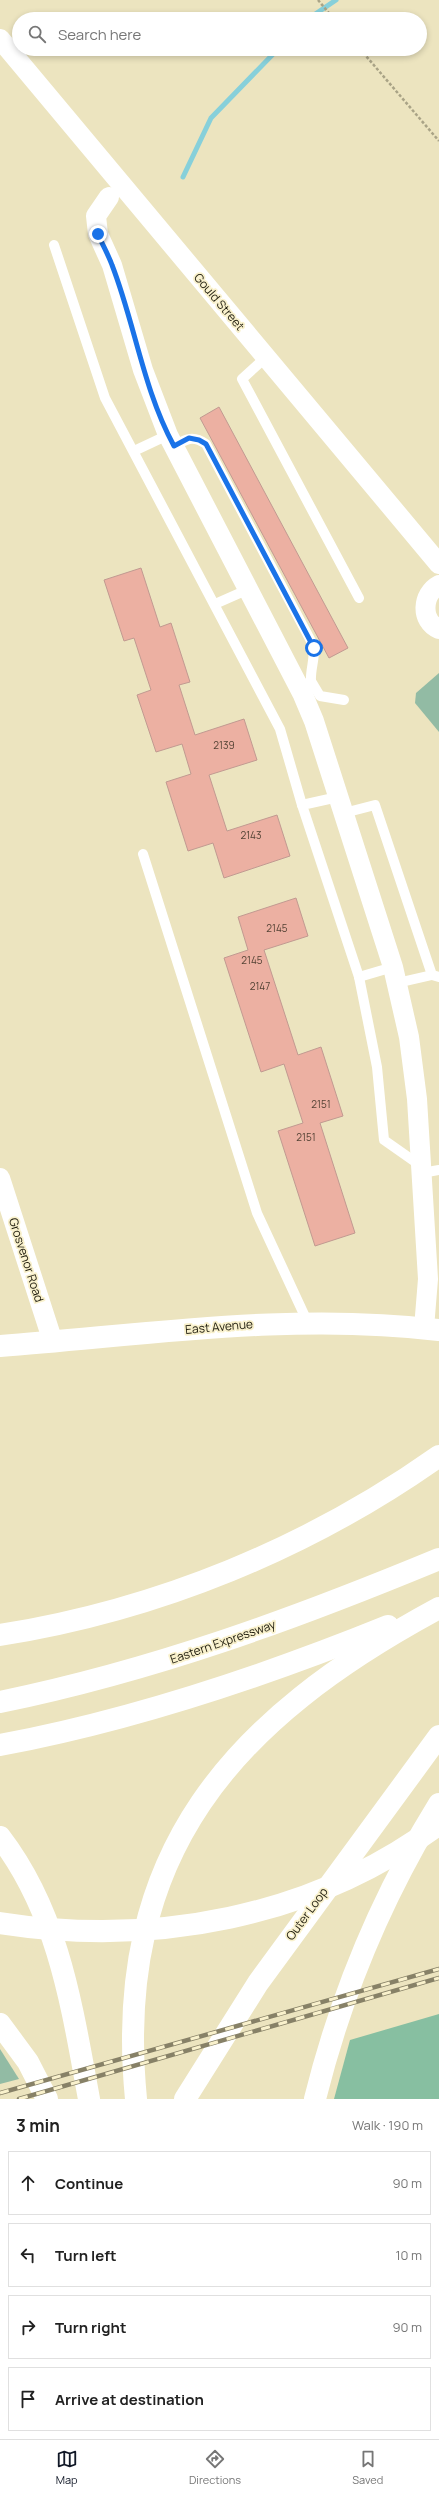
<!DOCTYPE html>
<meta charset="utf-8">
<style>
body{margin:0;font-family:Manrope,sans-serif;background:#f2f2f2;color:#222}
.stop{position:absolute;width:12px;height:12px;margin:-9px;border:3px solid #1a73e8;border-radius:50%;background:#fff}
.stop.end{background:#1a73e8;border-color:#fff;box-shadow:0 1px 4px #0008}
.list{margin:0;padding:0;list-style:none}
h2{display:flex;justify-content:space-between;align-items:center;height:52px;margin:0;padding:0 16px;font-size:17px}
h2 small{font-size:13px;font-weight:400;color:#767676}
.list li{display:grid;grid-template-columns:26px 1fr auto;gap:12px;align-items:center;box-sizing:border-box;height:64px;margin:0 8px 8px;padding:0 8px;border:1px solid #e0e0e0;border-radius:0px}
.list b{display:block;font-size:15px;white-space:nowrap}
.list em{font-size:13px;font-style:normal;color:#767676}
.icon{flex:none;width:22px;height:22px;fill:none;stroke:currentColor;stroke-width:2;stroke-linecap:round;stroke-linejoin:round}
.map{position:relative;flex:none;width:439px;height:2099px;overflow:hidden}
.search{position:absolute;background:#fff;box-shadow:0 2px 6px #0003;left:12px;right:12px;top:12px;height:44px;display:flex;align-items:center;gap:10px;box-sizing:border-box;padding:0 14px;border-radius:22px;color:#767676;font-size:15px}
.sheet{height:340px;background:#fff}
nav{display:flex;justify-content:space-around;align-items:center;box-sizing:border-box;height:56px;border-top:1px solid #e0e0e0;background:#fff;font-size:11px;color:#767676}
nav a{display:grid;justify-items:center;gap:2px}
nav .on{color:#111827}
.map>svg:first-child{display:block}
.green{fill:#92bba4}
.forest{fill:#87bfa1}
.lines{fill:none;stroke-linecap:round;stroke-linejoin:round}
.stream{stroke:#87d0da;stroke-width:5}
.building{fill:#ecb0a2;stroke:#c19a91}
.path{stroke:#a9a386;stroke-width:2.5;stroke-dasharray:3 2;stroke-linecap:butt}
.service{stroke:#fff;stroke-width:10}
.minor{stroke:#fff;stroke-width:20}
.primary{stroke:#fff;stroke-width:22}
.motorway{stroke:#fff;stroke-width:22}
.rail-casing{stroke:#878167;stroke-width:4.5}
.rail{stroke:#f9f1cc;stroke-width:3;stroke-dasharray:9;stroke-linecap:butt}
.route{stroke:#1a73e8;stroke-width:5}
.labels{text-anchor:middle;stroke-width:3.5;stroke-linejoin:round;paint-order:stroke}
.number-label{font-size:10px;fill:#534234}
.street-label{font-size:12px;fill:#201d0f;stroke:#f9f1cc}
</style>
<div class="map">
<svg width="439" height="2099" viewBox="0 0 439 2099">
<rect width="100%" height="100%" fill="#ece4bf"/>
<g class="green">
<path d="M439,673V732L415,703L416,693Z"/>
<path d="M0,2049L19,2079L0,2084Z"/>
</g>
<path class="forest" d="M439,2014V2099H334L350,2040Z"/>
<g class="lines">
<g class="stream">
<path d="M308,19L336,0"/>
<path d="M183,177L211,118L278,49"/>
</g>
</g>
<g class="building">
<path d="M219,407L348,648L329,658L200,418Z"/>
<path d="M141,568L160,627L171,623L190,682L179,685L195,735L244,719L257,760L209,775L227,831L277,815L290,856L224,878L213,843L188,851L166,782L191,774L182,744L156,752L137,695L151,690L134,638L124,641L104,580Z"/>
<path d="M296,898L308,936L264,950L298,1055L321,1047L343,1116L320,1123L355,1233L315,1246L278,1131L303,1123L284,1064L261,1072L224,958L248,950L238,917Z"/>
</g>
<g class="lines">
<g class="path">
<path d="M318,0L334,19"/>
<path d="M360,49L439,141"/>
</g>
<g class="service">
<path d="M54,245L105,398L280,729L302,805"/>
<path d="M265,358L242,379L359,598"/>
<path d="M174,446C186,439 193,435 206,444L312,643C317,654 310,668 311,681L300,688"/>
<path d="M134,451L168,435"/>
<path d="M215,604L249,589"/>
<path d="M311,681L320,696L344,700"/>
<path d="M338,797L302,805L359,977L377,1067L384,1140L421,1166"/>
<path d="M344,813L375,805L432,975L439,977"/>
<path d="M143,854L257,1213L308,1323"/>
<path d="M359,977L393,967"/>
<path d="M397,983L432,975"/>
<path d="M422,1173L439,1170"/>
</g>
<g class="minor">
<path d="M0,39L439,564"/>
<path d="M109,197L96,216L98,234L112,265L143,370L168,435L303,695L314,721L393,967L409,1037L417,1099L428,1279L424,1328"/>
<path d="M439,585C422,594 420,621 439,629"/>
<path d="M0,1178L53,1342"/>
</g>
<path class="primary" d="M0,1346C146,1335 292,1312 439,1330"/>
<g class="motorway">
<path d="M0,1635C158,1610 309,1548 439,1456"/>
<path d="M0,1702C155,1670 294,1619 439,1559"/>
<path d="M0,1745C134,1720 262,1677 388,1626"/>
<path d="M0,1837C59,1914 72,2007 89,2099"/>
<path d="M0,1923C153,1947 313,1918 439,1824"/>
<path d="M0,2024L28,2062L47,2099"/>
<path d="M136,2099C112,1852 233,1719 439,1608"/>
<path d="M185,2099L258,1983L439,1736"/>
<path d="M315,2099C341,1994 382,1896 439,1804"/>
</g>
<g class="rail-casing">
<g id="rail">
<path d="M0,2093L439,1969"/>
<path d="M19,2099L439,1978"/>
</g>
</g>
<use href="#rail" class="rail"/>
</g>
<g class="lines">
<path class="route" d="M98,234C102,244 108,254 112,265C135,324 143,389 174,446L189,438L199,440L206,444L314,648"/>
</g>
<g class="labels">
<g class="number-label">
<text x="224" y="749">2139</text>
<text x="251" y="839">2143</text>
<text x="277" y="932">2145</text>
<text x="252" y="964">2145</text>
<text x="260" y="990">2147</text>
<text x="321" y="1108">2151</text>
<text x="306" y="1141">2151</text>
</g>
<g class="street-label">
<text transform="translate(219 302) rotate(50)" y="4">Gould Street</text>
<text transform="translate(26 1260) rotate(72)" y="4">Grosvenor Road</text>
<text transform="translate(219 1327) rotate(-5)" y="4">East Avenue</text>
<text transform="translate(223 1642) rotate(-19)" y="4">Eastern Expressway</text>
<text transform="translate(307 1914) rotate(-54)" y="4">Outer Loop</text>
</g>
</g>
</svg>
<div class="stop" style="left:314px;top:648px"></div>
<div class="stop end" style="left:98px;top:234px"></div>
<div class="search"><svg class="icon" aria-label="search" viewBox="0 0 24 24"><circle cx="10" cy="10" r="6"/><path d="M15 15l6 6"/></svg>Search here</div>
</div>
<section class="sheet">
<h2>3 min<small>Walk · 190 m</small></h2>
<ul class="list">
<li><svg class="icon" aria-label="ahead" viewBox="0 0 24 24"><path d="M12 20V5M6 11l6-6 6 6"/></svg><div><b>Continue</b></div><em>90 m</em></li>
<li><svg class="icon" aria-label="left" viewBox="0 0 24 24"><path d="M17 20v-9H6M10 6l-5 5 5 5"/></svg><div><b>Turn left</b></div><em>10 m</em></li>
<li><svg class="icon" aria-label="right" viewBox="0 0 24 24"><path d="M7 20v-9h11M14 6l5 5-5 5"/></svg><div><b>Turn right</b></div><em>90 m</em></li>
<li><svg class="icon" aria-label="arrive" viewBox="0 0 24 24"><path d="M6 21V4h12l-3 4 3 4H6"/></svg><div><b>Arrive at destination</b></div></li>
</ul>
</section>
<nav>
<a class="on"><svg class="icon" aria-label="map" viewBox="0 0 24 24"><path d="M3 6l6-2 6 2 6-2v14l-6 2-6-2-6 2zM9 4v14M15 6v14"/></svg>Map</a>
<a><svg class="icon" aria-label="directions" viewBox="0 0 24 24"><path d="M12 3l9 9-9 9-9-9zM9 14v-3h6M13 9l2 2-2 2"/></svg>Directions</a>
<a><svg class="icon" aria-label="saved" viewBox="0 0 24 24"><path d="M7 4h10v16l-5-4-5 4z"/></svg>Saved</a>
</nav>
